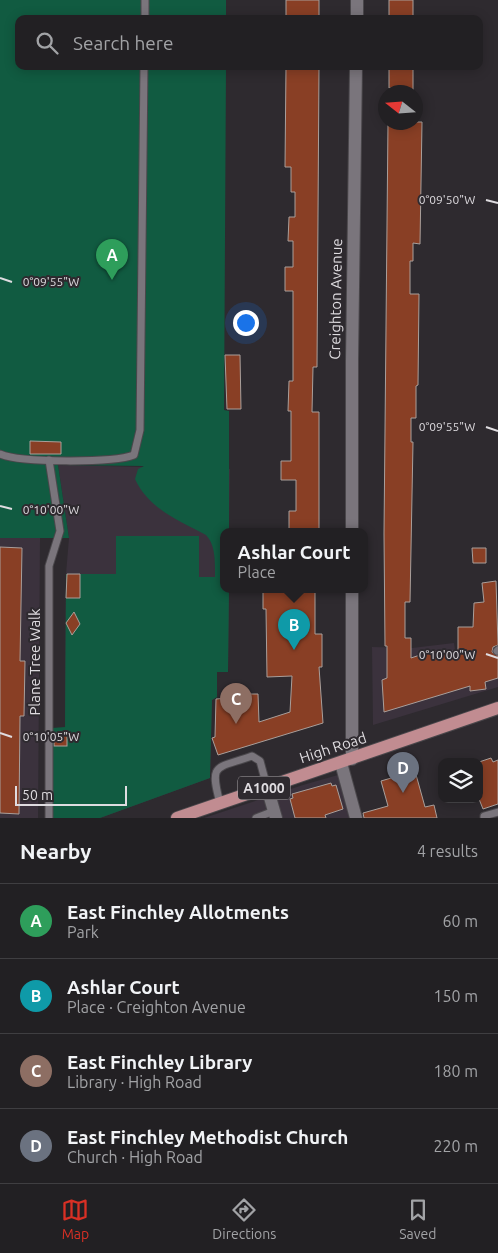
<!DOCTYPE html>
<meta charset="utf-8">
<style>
body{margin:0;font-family:Ubuntu,sans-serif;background:#2a282b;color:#f1f3f6}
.controls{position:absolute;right:15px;bottom:15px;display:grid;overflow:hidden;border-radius:10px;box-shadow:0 2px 12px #0003}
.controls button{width:45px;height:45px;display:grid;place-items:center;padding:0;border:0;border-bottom:1px solid #3f3e41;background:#222023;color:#f1f3f6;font:25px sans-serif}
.compass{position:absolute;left:378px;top:85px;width:45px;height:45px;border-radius:50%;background:#222023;box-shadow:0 2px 12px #0003;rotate:287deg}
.scale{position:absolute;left:15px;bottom:12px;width:112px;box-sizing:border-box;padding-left:5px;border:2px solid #dfdce0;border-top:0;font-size:14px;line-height:18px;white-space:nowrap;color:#dfdce0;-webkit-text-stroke:4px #2e2a2f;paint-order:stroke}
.you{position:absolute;left:245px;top:322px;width:18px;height:18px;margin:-12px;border:4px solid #fff;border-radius:50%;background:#1a73e8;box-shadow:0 0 0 8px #1a73e833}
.badge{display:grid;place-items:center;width:32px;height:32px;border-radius:50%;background:#d93025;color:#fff;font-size:16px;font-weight:700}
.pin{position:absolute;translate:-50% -41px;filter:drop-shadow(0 1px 2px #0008)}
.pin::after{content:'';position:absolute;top:26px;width:18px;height:15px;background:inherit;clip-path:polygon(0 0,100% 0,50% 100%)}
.popup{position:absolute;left:220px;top:528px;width:148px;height:65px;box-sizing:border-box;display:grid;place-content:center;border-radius:10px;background:#222023;filter:drop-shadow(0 1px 4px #0005);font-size:16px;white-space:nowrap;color:#a2a3a6}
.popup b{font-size:19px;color:#f1f3f6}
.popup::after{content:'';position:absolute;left:50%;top:100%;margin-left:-10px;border:10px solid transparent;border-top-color:#222023}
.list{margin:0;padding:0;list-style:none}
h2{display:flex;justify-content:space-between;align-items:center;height:65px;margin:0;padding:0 20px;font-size:21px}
h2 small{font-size:16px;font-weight:400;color:#a2a3a6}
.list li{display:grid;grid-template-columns:32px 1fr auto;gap:15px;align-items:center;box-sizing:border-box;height:75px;padding:0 20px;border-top:1px solid #3f3e41}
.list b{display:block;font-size:19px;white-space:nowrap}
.list p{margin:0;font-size:16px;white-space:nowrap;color:#a2a3a6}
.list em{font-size:16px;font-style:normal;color:#a2a3a6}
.icon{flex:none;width:28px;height:28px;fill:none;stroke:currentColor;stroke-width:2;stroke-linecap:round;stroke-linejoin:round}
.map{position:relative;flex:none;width:498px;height:818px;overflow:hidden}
.search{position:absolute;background:#222023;box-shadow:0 2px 12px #0003;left:15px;right:15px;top:15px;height:55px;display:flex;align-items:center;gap:12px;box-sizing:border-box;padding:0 18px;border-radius:10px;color:#a2a3a6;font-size:19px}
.sheet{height:365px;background:#222023}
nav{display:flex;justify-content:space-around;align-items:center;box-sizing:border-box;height:70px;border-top:1px solid #3f3e41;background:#222023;font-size:14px;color:#a2a3a6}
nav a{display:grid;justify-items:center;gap:2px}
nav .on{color:#d93025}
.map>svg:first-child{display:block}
.built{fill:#3b323d}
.green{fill:#115b41}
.building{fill:#893f25;stroke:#a99f9b}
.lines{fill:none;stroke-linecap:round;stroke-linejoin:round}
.service-casing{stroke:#4a474b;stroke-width:9}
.minor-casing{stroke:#4a474b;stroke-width:14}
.tertiary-casing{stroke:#4a474b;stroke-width:14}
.primary-casing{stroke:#4a474b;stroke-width:14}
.service{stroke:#7a757c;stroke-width:7}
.minor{stroke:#7a757c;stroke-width:12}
.tertiary{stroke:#7a757c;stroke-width:12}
.primary{stroke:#c18c91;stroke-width:12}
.ticks{fill:none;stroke:#dfdce0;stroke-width:2}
.labels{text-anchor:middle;stroke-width:4;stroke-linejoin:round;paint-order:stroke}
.shield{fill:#2e2a2f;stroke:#aaa7ab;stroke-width:1}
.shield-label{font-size:14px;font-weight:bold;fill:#dfdce0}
.street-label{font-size:15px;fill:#dfdce0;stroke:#2e2a2f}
.ticks-label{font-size:12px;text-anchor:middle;fill:#dfdce0;stroke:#2e2a2f;stroke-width:4;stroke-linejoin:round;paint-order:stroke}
</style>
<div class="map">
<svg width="498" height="818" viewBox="0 0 498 818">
<rect width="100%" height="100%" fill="#2e2a2f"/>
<g class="built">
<path d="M58,465L230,469L229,531H224V589H229L228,672H217V697L212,700L210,778L100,818H53L65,727L66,574L69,538Z"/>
<path d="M0,538H40L38,818H0Z"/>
<path d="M454,643L457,664L498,645V687L373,725L372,647L412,648Z"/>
<path d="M338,775L349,818H204L303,785Z"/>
</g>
<path class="green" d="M0,0H226V19H19V66H226L224,410L229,411V531H224V589H229L228,672H217V697L212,700L210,778L100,818H53L52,728L65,727L66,574H116V536H199V577H215C215,564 216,545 206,535C178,520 149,509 135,479L138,469L144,466L58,465L69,538H0Z"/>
<g class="building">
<rect x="286" y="0" width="33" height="19"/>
<rect x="389" y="0" width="24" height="19"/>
<path d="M286,66H319L317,367H313L312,412H319V531H289V511H296V480H281V461H291V411H288L289,381H293V291H285V267H293V241H288L289,217H295V192H291V167H285Z"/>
<path d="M389,66H413V92H396V88H389Z"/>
<path d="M388,122H422L420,244L413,243V261H410V294H419L418,385L416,386V418H411V442H413L410,602H405V638H411V658L429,652L458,651V627H473L474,603L484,602L482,583L496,581L498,645L493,647L492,652L498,656V678L485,682L486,689L470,691V686L384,712L382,680L387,678V646H385L384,534Z"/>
<path d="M225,355H240L241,409H227Z"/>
<path d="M30,441L61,442V454H30Z"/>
<path d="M0,547L22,548L20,661H25L24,716H20L19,814L0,813Z"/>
<path d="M472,548H486V563H473Z"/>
<path d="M67,574H80V598H66Z"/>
<path d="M263,589H315V634H322V667H319L323,723L218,755L212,738L215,737L216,699L228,698L229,694H258L259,722L290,712L292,676L267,677L266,609H263Z"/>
<path d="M74,612L80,624L72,635L66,623Z"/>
<rect x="54" y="733" width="13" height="13"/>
<path d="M491,758L493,762L498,760V804L483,809L479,799V762Z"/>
<path d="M415,771L425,807L434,805L437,818H364L363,813L388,806L381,781Z"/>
<path d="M331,783L332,786L336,785L343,809L325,815L326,818H295L290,799L293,798L292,794Z"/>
</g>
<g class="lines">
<g class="service-casing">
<g id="service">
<path d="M145,19V0"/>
<path d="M0,454C20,463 113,463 134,455L140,430L144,66"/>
<path d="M497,651L498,650"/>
<path d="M220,803C209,762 216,769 252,756L260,761L267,787"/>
<path d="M49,818V566L60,531L49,460"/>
<path d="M256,818L274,811"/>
<path d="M484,818V816L498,812"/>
</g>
</g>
<g class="minor-casing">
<g id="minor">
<path d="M341,763L356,818"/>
<path d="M267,787L276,818"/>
</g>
</g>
<g class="tertiary-casing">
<g id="tertiary">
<path d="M357,19V0"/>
<path d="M352,531V361L356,66"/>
<path d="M352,759V589"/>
</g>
</g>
<g class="primary-casing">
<path id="primary" d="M177,818L498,708"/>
</g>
<use href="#service" class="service"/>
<use href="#minor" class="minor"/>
<use href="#tertiary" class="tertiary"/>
<use href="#primary" class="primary"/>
</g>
<path class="ticks" d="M486,200L498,203M0,278L12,282M486,427L498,431M0,506L12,509M486,654L498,658M0,733L12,737"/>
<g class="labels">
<rect class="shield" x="238" y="776.5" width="52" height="23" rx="4"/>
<g class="shield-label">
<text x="264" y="793">A1000</text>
</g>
<g class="street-label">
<text transform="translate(336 299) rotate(-89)" y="5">Creighton Avenue</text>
<text transform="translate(35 662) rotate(-90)" y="5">Plane Tree Walk</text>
<text transform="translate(333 748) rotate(-18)" y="5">High Road</text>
</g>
</g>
<g class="ticks-label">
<text x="447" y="204">0°09'50"W</text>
<text x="51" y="286">0°09'55"W</text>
<text x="447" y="431">0°09'55"W</text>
<text x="51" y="514">0°10'00"W</text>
<text x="447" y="659">0°10'00"W</text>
<text x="51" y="741">0°10'05"W</text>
</g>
</svg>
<div class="controls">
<button><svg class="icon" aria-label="layers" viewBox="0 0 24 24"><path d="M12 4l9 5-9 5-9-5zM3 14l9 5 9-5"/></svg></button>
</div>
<svg class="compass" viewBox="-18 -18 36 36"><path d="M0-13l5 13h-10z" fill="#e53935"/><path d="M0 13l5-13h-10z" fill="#a2a3a6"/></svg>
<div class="scale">50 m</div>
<div class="you"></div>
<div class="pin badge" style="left:112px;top:280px;background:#2e9e5b">A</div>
<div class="pin badge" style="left:294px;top:650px;background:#0f9aa8">B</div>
<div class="popup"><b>Ashlar Court</b>Place</div>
<div class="pin badge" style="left:236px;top:724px;background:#8d6e63">C</div>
<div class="pin badge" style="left:403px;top:793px;background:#6b7280">D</div>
<div class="search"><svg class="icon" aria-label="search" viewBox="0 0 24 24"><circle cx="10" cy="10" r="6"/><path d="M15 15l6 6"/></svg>Search here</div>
</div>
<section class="sheet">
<h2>Nearby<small>4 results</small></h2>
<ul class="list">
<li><span class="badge" style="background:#2e9e5b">A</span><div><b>East Finchley Allotments</b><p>Park</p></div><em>60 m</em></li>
<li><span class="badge" style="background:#0f9aa8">B</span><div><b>Ashlar Court</b><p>Place · Creighton Avenue</p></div><em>150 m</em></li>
<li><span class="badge" style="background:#8d6e63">C</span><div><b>East Finchley Library</b><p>Library · High Road</p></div><em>180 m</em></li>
<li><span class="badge" style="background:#6b7280">D</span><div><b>East Finchley Methodist Church</b><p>Church · High Road</p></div><em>220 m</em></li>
</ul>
</section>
<nav>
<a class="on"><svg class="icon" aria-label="map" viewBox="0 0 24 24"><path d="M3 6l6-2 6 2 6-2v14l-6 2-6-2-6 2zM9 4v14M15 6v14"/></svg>Map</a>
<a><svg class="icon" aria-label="directions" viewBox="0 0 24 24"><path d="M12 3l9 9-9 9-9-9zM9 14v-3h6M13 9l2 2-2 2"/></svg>Directions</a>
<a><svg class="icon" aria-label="saved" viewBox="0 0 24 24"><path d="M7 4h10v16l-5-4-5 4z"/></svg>Saved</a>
</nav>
